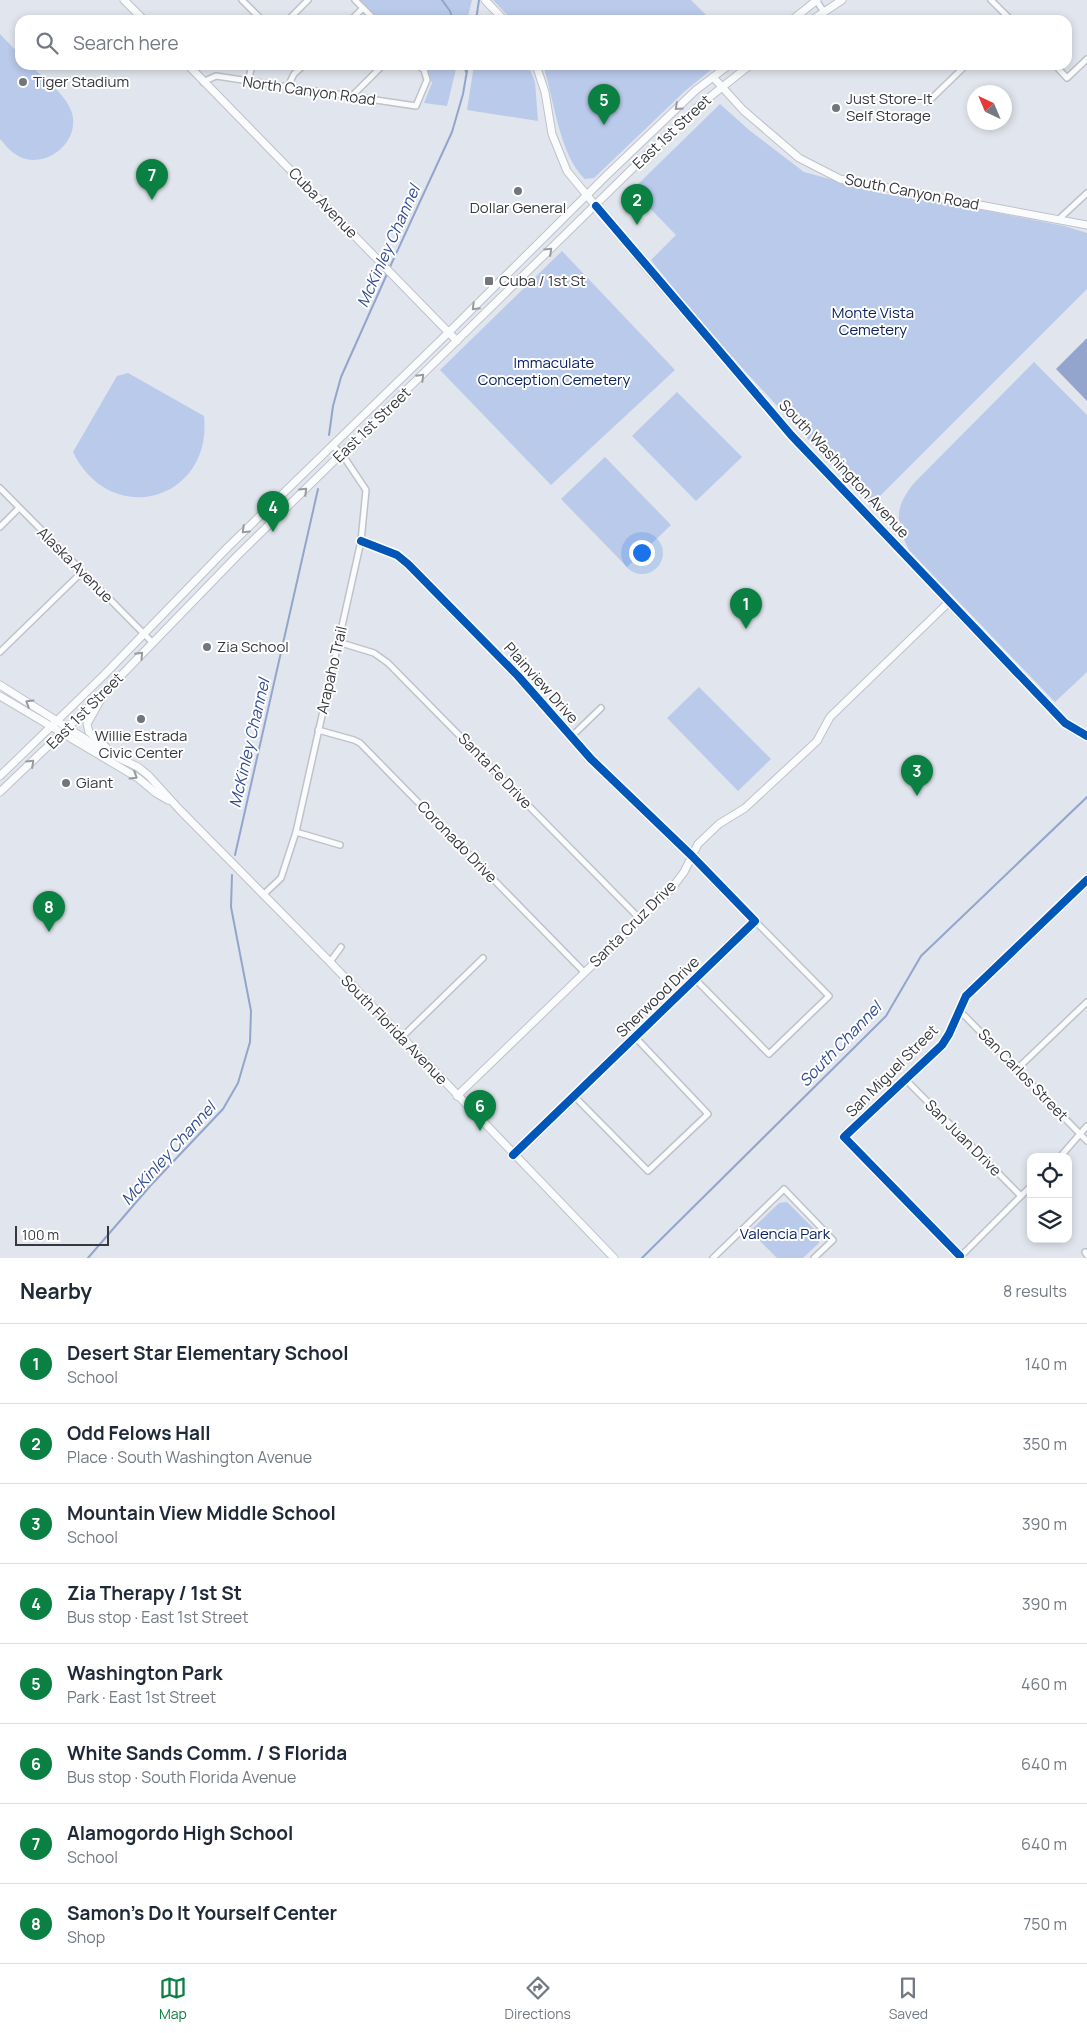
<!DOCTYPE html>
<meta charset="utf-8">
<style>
body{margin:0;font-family:Manrope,sans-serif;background:#f2f2f3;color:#1f2937}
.controls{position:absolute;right:15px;bottom:15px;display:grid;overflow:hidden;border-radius:10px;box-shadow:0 2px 8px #0003}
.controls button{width:45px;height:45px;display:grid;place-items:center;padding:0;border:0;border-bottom:1px solid #e0e1e3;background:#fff;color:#1f2937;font:25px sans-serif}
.compass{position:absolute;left:967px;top:85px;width:45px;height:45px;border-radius:50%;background:#fff;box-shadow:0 2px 8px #0003;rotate:316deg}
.scale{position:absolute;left:15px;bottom:12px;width:94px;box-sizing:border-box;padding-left:5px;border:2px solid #36383e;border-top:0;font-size:14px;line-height:18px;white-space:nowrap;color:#36383e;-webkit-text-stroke:4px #fff;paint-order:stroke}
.you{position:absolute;left:641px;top:552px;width:18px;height:18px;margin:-12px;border:4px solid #fff;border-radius:50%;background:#1a73e8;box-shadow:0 0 0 8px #1a73e833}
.badge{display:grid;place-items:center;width:32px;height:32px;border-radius:50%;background:#0b8043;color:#fff;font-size:16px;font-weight:700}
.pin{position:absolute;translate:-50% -41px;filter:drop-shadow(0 1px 2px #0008)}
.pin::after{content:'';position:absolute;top:26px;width:18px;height:15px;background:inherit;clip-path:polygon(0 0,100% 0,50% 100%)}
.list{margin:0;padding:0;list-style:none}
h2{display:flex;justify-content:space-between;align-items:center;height:65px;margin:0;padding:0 20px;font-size:21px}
h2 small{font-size:16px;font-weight:400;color:#747a83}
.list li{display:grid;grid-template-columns:32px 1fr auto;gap:15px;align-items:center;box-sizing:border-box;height:80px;padding:0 20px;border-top:1px solid #e0e1e3}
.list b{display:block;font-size:19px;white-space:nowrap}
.list p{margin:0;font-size:16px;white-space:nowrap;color:#747a83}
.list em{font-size:16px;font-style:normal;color:#747a83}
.icon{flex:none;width:28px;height:28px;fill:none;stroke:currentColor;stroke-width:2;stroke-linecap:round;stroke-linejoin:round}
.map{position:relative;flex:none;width:1087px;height:1258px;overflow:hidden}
.search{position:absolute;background:#fff;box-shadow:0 2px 8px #0003;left:15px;right:15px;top:15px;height:55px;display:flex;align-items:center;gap:12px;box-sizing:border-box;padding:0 18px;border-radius:15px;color:#747a83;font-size:19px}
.sheet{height:705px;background:#fff}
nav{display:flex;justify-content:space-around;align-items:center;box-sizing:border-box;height:70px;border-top:1px solid #e0e1e3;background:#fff;font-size:14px;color:#747a83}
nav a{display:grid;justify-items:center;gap:2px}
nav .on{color:#0b8043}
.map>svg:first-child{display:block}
.green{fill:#bacaeb}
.water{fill:#93a5cc}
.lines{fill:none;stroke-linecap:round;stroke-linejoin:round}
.stream{stroke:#93a5cc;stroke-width:2}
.street-casing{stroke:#bfc2c8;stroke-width:8}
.secondary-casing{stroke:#bfc2c8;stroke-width:9}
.street{stroke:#fafbfc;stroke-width:5}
.secondary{stroke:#fafbfc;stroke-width:7}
.cycleway-casing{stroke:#fff;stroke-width:11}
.cycleway{stroke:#0057b8;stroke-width:8}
.oneway{stroke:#989a9d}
.poi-dot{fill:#72757b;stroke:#fff;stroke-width:2}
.labels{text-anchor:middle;stroke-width:4;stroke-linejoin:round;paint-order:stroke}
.poi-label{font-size:15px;fill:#36383e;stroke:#fff;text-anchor:start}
.street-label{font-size:15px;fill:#36383e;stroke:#fff}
.park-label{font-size:15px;fill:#0c2362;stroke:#fff}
.water-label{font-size:16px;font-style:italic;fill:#324e91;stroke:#fff}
</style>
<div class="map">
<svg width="1087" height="1258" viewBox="0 0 1087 1258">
<rect width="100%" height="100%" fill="#e1e5ed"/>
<g class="green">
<path d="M360,0H472L467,20H380Z"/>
<path d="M493,0H691L711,20H512Z"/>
<path d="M0,34L20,55V65H30C43,78 62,91 70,108C84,137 50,170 20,157C12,153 6,146 0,139Z"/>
<path d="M424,65H457L447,106L424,103L432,83L427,68Z"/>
<path d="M474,65H528L535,82L538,121L467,110Z"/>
<path d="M543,65H717L685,91L594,178L585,179C559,155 554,98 543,65Z"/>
<path d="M720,104L749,130L804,172L885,194L963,206L1064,226L1087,233V289L871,505C795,426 719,346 651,260L676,235L632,190Z"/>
<path d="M562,251L675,370L551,485L440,370Z"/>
<path d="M1034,362L1087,415V672L1055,702L909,550C895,522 894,507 915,482Z"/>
<path d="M128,373L204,416C213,500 111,530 73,452L117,376Z"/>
<path d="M677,392L742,457L696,501L632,436Z"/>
<path d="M605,457L671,525L627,567L561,499Z"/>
<path d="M699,687L771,759L738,791L667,718Z"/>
<path d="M787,1202L819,1234V1243L803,1258H777L750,1231L779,1203Z"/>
</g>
<path class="water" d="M1087,338V401L1056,369Z"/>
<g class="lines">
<g class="stream">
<path d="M442,0L450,11L453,20"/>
<path d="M476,20L479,0"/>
<path d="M464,65L466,72"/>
<path d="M389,269L452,132L463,94L468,65"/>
<path d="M329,435L333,406L341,377L387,274"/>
<path d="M235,855L318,489"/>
<path d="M88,1258L151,1185L223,1109L238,1083L250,1042L251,1011L231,907L232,875"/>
<path d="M642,1258L886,1016L921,956L1087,797"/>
</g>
<g class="street-casing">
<g id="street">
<path d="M242,0L262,20"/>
<path d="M355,0L375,20"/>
<path d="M816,0L824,12"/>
<path d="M991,0L1011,20"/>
<path d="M288,20L308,0"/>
<path d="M351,20L363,8"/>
<path d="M1055,65L1067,78L1087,59"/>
<path d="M203,82L216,76L416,106L427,80L424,70L418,65"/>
<path d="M248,82L252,65"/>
<path d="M287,88L294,74L304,65"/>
<path d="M351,97L383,65"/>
<path d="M928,102L966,65"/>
<path d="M1059,219L1087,193"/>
<path d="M0,488L152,642"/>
<path d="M0,527L19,508"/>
<path d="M361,541L397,555L408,564L518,676L591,759L692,856L755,921L514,1155"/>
<path d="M949,602L1065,723L1087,736"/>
<path d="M338,642L374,653L388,663L640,919"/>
<path d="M0,652L82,572"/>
<path d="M318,730L354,740L360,743L584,972"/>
<path d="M571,737L601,708"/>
<path d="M296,832L340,845"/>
<path d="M263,895L281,878L296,832L361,541L366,490L342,454L332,445"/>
<path d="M330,962L341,947"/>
<path d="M695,979L769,1054L829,996L755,921"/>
<path d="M959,1010L1087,1141"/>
<path d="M401,1038L483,958"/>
<path d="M1017,1069L1087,1002"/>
<path d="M905,1079L1021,1196"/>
<path d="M575,1097L648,1171L708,1114L635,1037"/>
<path d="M1060,1157L1087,1126"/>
<path d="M1085,1252L1087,1255"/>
<path d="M960,1256L844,1137L942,1045L949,1034L966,996L1087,880"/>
<path d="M713,1258L784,1189L833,1240L814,1258"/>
<path d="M959,1258L1031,1186"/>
</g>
</g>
<g class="secondary-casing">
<g id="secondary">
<path d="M124,0L144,20"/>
<path d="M485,0L504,20"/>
<path d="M792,20L817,0"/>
<path d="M812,20L842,0"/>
<path d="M188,65L457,341"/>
<path d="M713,77L743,110L799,158L840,179L1087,225"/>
<path d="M0,685L106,752L138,767L149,776L179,809L330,962L614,1258"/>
<path d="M0,696L138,778L156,793L168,800"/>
<path d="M101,699L87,724L89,732L106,747"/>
<path d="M0,776L104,675L228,547L449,332L607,175L696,90L729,65"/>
<path d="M0,792L109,688L237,556L635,166L701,104L750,65"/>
<path d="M457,1096L672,888L684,872L698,844L719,824L745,808L817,741L830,717L949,602L791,435L641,261L567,171L552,134L545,92L536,65"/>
</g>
</g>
<use href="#street" class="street"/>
<use href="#secondary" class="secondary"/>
<g class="cycleway-casing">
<g id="cycleway">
<path d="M596,206L791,435L1065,723L1087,736"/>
<path d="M361,541L397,555L408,564L518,676L591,759L692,856L755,921L513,1155"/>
<path d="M960,1256L844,1137L942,1045L949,1034L966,996L1087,880"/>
</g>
</g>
<use href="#cycleway" class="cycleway"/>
</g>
<defs><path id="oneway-chevron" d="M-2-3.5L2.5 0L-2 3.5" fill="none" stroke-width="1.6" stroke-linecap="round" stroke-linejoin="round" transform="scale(1.25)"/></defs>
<g class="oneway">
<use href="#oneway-chevron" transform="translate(678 107) rotate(138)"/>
<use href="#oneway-chevron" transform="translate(549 251) rotate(-43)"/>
<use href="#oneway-chevron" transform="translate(475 307) rotate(135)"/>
<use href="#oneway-chevron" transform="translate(421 377) rotate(-45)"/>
<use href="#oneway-chevron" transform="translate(304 491) rotate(-44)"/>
<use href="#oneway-chevron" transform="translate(245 530) rotate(136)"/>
<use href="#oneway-chevron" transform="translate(140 655) rotate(-47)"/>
<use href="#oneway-chevron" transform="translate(29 703) rotate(-148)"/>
<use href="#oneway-chevron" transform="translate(31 763) rotate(-43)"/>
<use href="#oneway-chevron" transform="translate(134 776) rotate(32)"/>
</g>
<g class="poi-dot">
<circle cx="23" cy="82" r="5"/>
<circle cx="836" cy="108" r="5"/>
<circle cx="518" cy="191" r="5"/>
<rect x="484" y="276" width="10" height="10" rx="2.5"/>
<circle cx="207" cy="647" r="5"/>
<circle cx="141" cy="719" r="5"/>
<circle cx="66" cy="783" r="5"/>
</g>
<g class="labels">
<g class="poi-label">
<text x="33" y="87">Tiger Stadium</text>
<text x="846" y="104">Just Store-It<tspan x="846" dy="17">Self Storage</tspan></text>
<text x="518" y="213" text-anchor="middle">Dollar General</text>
<text x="499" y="286">Cuba / 1st St</text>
<text x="217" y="652">Zia School</text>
<text x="141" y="741" text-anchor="middle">Willie Estrada<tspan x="141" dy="17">Civic Center</tspan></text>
<text x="76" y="788">Giant</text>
</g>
<g class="street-label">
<text transform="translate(309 91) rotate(8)" y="5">North Canyon Road</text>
<text transform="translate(672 132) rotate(-43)" y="5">East 1st Street</text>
<text transform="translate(912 192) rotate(11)" y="5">South Canyon Road</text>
<text transform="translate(323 203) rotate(46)" y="5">Cuba Avenue</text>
<text transform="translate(372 425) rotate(-44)" y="5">East 1st Street</text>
<text transform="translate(844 469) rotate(47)" y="5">South Washington Avenue</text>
<text transform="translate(75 565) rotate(45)" y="5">Alaska Avenue</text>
<text transform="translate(332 670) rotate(-77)" y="5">Arapaho Trail</text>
<text transform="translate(541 683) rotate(48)" y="5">Plainview Drive</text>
<text transform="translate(85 711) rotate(-45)" y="5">East 1st Street</text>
<text transform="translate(495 771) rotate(46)" y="5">Santa Fe Drive</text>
<text transform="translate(457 842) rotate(46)" y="5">Coronado Drive</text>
<text transform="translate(633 924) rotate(-45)" y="5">Santa Cruz Drive</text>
<text transform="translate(658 997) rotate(-44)" y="5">Sherwood Drive</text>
<text transform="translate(394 1030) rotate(46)" y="5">South Florida Avenue</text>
<text transform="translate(892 1071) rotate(-45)" y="5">San Miguel Street</text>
<text transform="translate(1023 1075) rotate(46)" y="5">San Carlos Street</text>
<text transform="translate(963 1138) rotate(45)" y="5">San Juan Drive</text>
</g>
<g class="park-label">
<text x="873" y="318">Monte Vista<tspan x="873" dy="17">Cemetery</tspan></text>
<text x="554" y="368">Immaculate<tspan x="554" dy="17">Conception Cemetery</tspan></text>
<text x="785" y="1239">Valencia Park</text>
</g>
<g class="water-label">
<text transform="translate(388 246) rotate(-66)" y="6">McKinley Channel</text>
<text transform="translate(249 743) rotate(-77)" y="6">McKinley Channel</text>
<text transform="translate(840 1044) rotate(-46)" y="6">South Channel</text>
<text transform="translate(168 1153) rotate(-48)" y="6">McKinley Channel</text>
</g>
</g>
</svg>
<div class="controls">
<button><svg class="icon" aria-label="locate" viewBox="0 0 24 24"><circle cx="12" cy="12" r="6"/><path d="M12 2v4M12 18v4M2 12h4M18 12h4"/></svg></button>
<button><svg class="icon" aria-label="layers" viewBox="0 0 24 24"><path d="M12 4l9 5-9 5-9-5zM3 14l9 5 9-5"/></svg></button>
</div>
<svg class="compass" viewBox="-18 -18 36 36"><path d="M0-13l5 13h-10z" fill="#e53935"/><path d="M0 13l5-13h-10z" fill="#747a83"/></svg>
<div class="scale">100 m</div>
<div class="you"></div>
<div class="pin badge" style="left:746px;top:629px">1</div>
<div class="pin badge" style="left:637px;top:225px">2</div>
<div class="pin badge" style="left:917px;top:796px">3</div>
<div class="pin badge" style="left:273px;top:532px">4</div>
<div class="pin badge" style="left:604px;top:125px">5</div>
<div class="pin badge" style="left:480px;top:1131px">6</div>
<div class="pin badge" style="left:152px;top:200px">7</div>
<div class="pin badge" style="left:49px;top:932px">8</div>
<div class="search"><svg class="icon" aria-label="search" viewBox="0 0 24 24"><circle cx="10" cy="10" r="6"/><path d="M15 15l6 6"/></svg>Search here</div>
</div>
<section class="sheet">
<h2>Nearby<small>8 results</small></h2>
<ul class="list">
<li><span class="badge">1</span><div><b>Desert Star Elementary School</b><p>School</p></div><em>140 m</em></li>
<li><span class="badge">2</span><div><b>Odd Felows Hall</b><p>Place · South Washington Avenue</p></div><em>350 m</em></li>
<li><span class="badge">3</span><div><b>Mountain View Middle School</b><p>School</p></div><em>390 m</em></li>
<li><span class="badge">4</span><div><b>Zia Therapy / 1st St</b><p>Bus stop · East 1st Street</p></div><em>390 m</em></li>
<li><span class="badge">5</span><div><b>Washington Park</b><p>Park · East 1st Street</p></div><em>460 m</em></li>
<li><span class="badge">6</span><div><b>White Sands Comm. / S Florida</b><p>Bus stop · South Florida Avenue</p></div><em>640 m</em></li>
<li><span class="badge">7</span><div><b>Alamogordo High School</b><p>School</p></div><em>640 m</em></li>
<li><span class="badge">8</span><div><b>Samon's Do It Yourself Center</b><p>Shop</p></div><em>750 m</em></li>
</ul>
</section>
<nav>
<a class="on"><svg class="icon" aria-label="map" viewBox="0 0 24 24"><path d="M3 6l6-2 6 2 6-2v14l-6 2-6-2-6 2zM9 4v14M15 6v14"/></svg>Map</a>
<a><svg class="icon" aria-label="directions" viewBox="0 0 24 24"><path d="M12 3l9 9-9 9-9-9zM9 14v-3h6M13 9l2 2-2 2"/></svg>Directions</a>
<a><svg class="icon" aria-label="saved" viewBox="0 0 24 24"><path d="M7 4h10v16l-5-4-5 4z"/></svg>Saved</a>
</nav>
